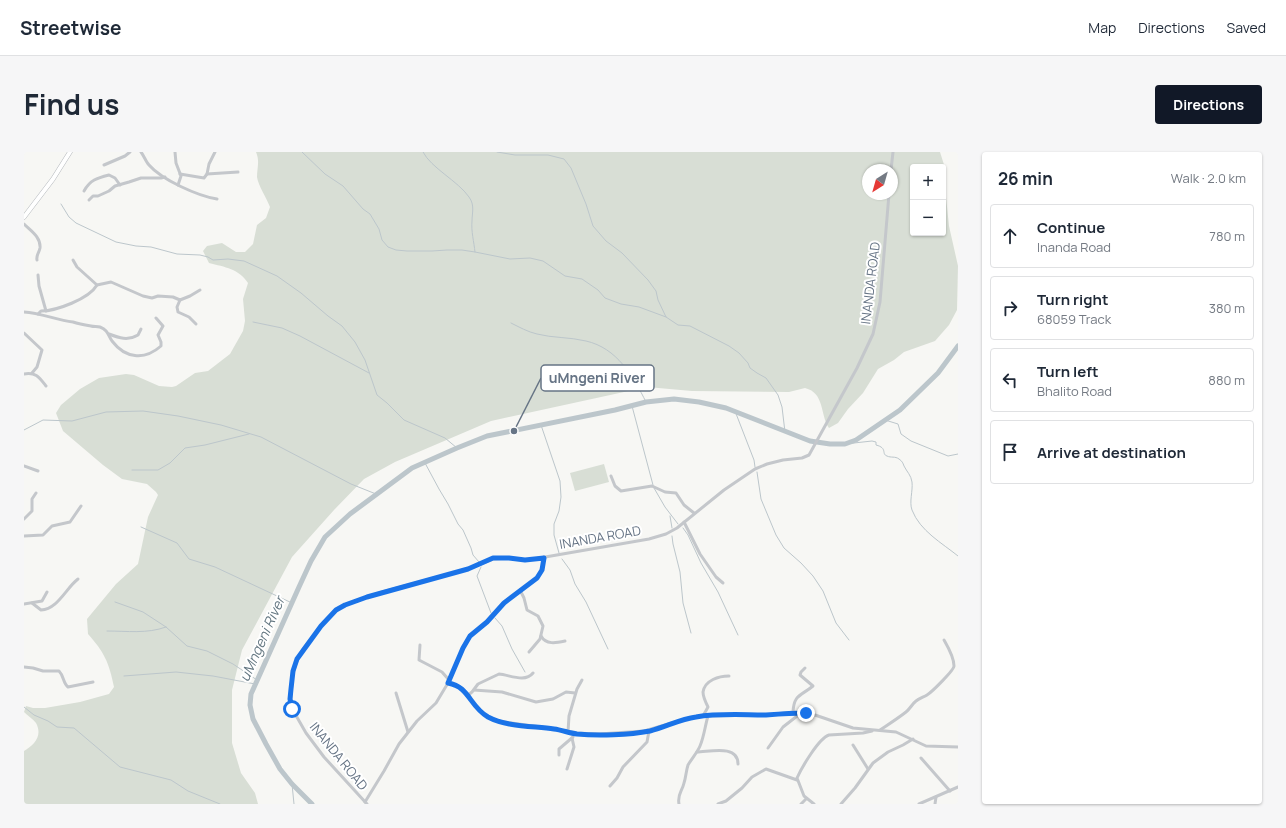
<!DOCTYPE html>
<meta charset="utf-8">
<style>
body{margin:0;font-family:Manrope,sans-serif;background:#f6f6f7;color:#1f2937}
.controls{position:absolute;right:12px;top:12px;display:grid;overflow:hidden;border-radius:4px;box-shadow:0 1px 3px #0004}
.controls button{width:36px;height:36px;display:grid;place-items:center;padding:0;border:0;border-bottom:1px solid #e0e1e3;background:#fff;color:#1f2937;font:20px sans-serif}
.compass{position:absolute;left:838px;top:12px;width:36px;height:36px;border-radius:50%;background:#fff;box-shadow:0 1px 3px #0004;rotate:217deg}
.stop{position:absolute;width:12px;height:12px;margin:-9px;border:3px solid #1a73e8;border-radius:50%;background:#fff}
.stop.end{background:#1a73e8;border-color:#fff;box-shadow:0 1px 4px #0008}
.list{margin:0;padding:0;list-style:none}
h2{display:flex;justify-content:space-between;align-items:center;height:52px;margin:0;padding:0 16px;font-size:17px}
h2 small{font-size:13px;font-weight:400;color:#747a83}
.list li{display:grid;grid-template-columns:26px 1fr auto;gap:12px;align-items:center;box-sizing:border-box;height:64px;margin:0 8px 8px;padding:0 8px;border:1px solid #e0e1e3;border-radius:4px}
.list b{display:block;font-size:15px;white-space:nowrap}
.list p{margin:0;font-size:13px;white-space:nowrap;color:#747a83}
.list em{font-size:13px;font-style:normal;color:#747a83}
.icon{flex:none;width:22px;height:22px;fill:none;stroke:currentColor;stroke-width:2;stroke-linecap:round;stroke-linejoin:round}
.map{position:relative;flex:none;width:934px;height:652px;overflow:hidden;border-radius:4px}
header{display:flex;align-items:center;gap:24px;box-sizing:border-box;height:56px;padding:0 20px;background:#fff;border-bottom:1px solid #e0e1e3}
header strong{font-size:19px}
nav{display:flex;gap:22px;margin-inline-start:auto;font-size:14px}
.intro{display:flex;align-items:center;justify-content:space-between;box-sizing:border-box;height:96px;padding:0 24px}
h1{margin:0;font-size:28px}
.button{padding:10px 18px;border-radius:4px;background:#111827;color:#fff;font-size:14px;font-weight:700}
main{display:flex;gap:24px;padding:0 24px}
aside{flex:1;background:#fff;border-radius:4px;box-shadow:0 1px 3px #0004}
.map>svg:first-child{display:block}
.green{fill:#d8ded5;fill-rule:evenodd}
.lines{fill:none;stroke-linecap:round;stroke-linejoin:round}
.stream{stroke:#bcc6cb;stroke-width:1}
.river{stroke:#bcc6cb;stroke-width:5}
.major-casing{stroke:#b5b9bd;stroke-width:5}
.minor{stroke:#c4c7cb;stroke-width:3}
.major{stroke:#fff;stroke-width:4}
.route{stroke:#1a73e8;stroke-width:5}
.labels{text-anchor:middle;stroke-width:4;stroke-linejoin:round;paint-order:stroke}
.street-label{font-size:13px;fill:#667485;stroke:#fff}
.water-label{font-size:14px;font-style:italic;fill:#637680;stroke:#fff}
.leader{fill:none;stroke:#667485;stroke-width:1.5}
.callout-dot{fill:#667485;stroke:#fff;stroke-width:1.5}
.callout{fill:#fff;stroke:#667485;stroke-width:1.5}
.callout-label{font-size:14px;text-anchor:middle;font-weight:bold;fill:#667485}
</style>
<header>
<strong>Streetwise</strong>
<nav><a>Map</a><a>Directions</a><a>Saved</a></nav>
</header>
<div class="intro"><h1>Find us</h1><a class="button">Directions</a></div>
<main>
<div class="map">
<svg width="934" height="652" viewBox="0 0 934 652">
<rect width="100%" height="100%" fill="#f7f7f4"/>
<g class="green">
<path d="M232,0H916L922,19V45L925,74L934,114L933,158L925,173L911,189L880,200L870,208L854,217L839,241L824,257L814,271L805,276C796,263 801,241 781,236L765,240L668,239L623,235L467,269L371,310L340,327L310,358L268,405L218,498L208,538V591L217,621L231,641L234,652H0V599C10,593 19,584 12,571C9,567 3,563 0,560L2,554L9,556H21L56,550L85,542L90,535C85,510 80,500 64,482L63,467L92,432L114,412L124,365L134,343L132,340L123,332L98,327L79,313L39,279L32,261L37,253L56,237L75,226L102,222L110,223L135,234L148,235L152,234L171,221L184,219L206,202L219,179L221,169L219,147L224,131C215,117 201,115 185,111L179,99L183,94L198,91L212,100H221L229,92L233,73L242,66L246,55C243,47 234,33 233,25C233,16 236,9 232,0ZM889,15H919V81H889ZM844,18H868V42H844Z"/>
<path d="M580,312L585,330L551,339L546,321Z"/>
</g>
<g class="lines">
<g class="stream">
<path d="M278,0L301,22L319,34L339,57L346,62L355,77L358,88L364,95L372,98L383,99H408L423,98H438L451,100L486,107L506,106L519,109L541,124L558,127L574,138L581,146L597,152L615,155L642,165"/>
<path d="M399,0C407,16 434,29 445,45C451,53 448,61 448,69C447,79 450,90 451,100"/>
<path d="M473,0L491,3H524L540,7L547,16L562,52L569,74L582,89L598,101L624,128L632,139L634,148L642,165L654,173L666,174L705,194L715,201L724,211L726,216L733,221L742,226L754,243L758,255L761,280"/>
<path d="M37,52L45,65L52,71L92,90L112,94L127,95L153,102L176,103L184,105L189,108L204,107L220,109L253,124L277,141L304,164L318,174L331,190L341,208L353,243L363,251L380,268L421,286L433,296"/>
<path d="M229,170L258,176L276,184L345,221"/>
<path d="M487,171C495,175 504,180 513,182C528,186 546,185 562,189C593,196 609,224 622,250"/>
<path d="M608,254L629,333"/>
<path d="M711,259L730,308L731,315"/>
<path d="M861,268L874,272L877,282L887,289L924,304L934,302"/>
<path d="M517,273L536,329L537,345L535,359L530,372V383L535,401"/>
<path d="M0,278L19,268L48,269L82,260L119,259L154,264L197,273L237,285L327,332L352,342"/>
<path d="M821,292L848,289L852,290V293C864,296 857,302 863,304C867,306 871,304 875,307C878,309 879,311 880,314C883,320 887,323 888,330C889,339 885,350 888,358C896,379 918,391 934,404"/>
<path d="M401,311L415,337L424,352L434,372L439,378L447,396L449,403L455,410"/>
<path d="M108,318H134L146,311L161,296L181,293L225,282"/>
<path d="M733,320L737,347L752,383L760,396L777,411L789,424L799,439L812,471L825,488"/>
<path d="M630,336L641,355L654,372"/>
<path d="M646,364L648,376"/>
<path d="M117,375L153,391L165,407L191,415L268,451"/>
<path d="M659,376L664,383L677,411L694,440L714,483"/>
<path d="M648,384L649,392L656,420L659,451L667,481"/>
<path d="M538,407L546,418L551,432L562,450L584,497"/>
<path d="M457,415L453,424L467,461"/>
<path d="M91,450L119,460L142,475L163,494L183,499L209,512L233,528"/>
<path d="M471,466L478,474L488,497L501,520"/>
<path d="M83,479C103,479 123,482 142,475"/>
<path d="M100,524L152,520L189,524L231,532"/>
<path d="M0,555L10,563L24,569L33,575L50,576L96,615L147,628L164,639L196,652"/>
<path d="M268,632L270,652"/>
</g>
<path class="river" d="M288,652L268,632L256,617L242,592L229,567L226,553L227,542L275,435L287,409L301,385L326,362L388,316L433,296L463,284L591,258L622,250L650,247L675,250L702,256L786,289L806,292H821L832,288L876,258L914,221L934,194"/>
<g class="major-casing">
<path id="major" d="M0,65L29,27L46,0"/>
</g>
<g class="minor">
<path d="M117,0C120,4 122,10 125,13C138,28 174,44 193,47"/>
<path d="M151,0L152,11L157,24L154,33"/>
<path d="M80,13L101,4L106,0"/>
<path d="M867,18L869,0"/>
<path d="M156,22L180,26L183,22L185,12L191,0"/>
<path d="M183,22L214,20"/>
<path d="M60,39C66,28 73,26 85,23L91,26L96,33"/>
<path d="M65,48L69,44H74L85,39L91,34L105,30L117,26H137L141,25"/>
<path d="M0,72C7,79 17,85 16,96C15,101 12,103 13,108"/>
<path d="M49,108L53,115L73,133"/>
<path d="M14,123L15,134L22,159"/>
<path d="M156,148L153,155L154,160L165,165L172,172"/>
<path d="M0,160C17,161 32,168 49,170C55,172 61,173 67,174C70,175 73,174 76,175C84,178 84,183 88,189C101,206 120,209 137,194V190L134,183L139,174L132,166"/>
<path d="M14,162L17,159C32,159 65,147 73,133L87,130L119,144L128,146L134,144L149,145L156,148L166,144L176,138"/>
<path d="M0,181L18,198L13,215L8,221"/>
<path d="M85,182C95,186 104,189 114,183L117,177"/>
<path d="M0,222C12,220 15,225 22,234"/>
<path d="M0,314L14,319"/>
<path d="M587,324L591,334L597,339L628,334L641,340L652,341L660,353L670,361"/>
<path d="M0,367L8,359V347L12,341"/>
<path d="M660,370L676,402L692,425L699,431"/>
<path d="M0,384L19,383L28,374L46,370L57,354"/>
<path d="M496,438L500,446L503,458L514,464L519,474L516,487L505,500"/>
<path d="M8,451L17,458C34,457 42,436 54,427"/>
<path d="M0,452L18,449L23,440"/>
<path d="M517,484C522,493 532,491 541,489"/>
<path d="M396,493L395,508L418,520L425,528"/>
<path d="M0,515L9,516L19,519H35C40,524 39,531 44,535L69,530"/>
<path d="M424,531L439,496L446,484L463,470L480,451L513,426L518,418L520,405"/>
<path d="M450,538L478,540L512,550L529,547L542,540L551,541"/>
<path d="M372,541L384,580"/>
<path d="M443,544L448,540L454,532L475,522C486,523 501,531 509,521"/>
<path d="M769,560C770,542 777,544 789,534L776,523L777,520L781,516"/>
<path d="M679,564L684,555C682,551 679,545 679,540C681,528 695,524 705,524"/>
<path d="M856,578C865,572 873,567 882,560C886,557 888,552 892,549C896,546 900,545 903,543C908,540 930,518 930,514C930,505 924,495 920,488"/>
<path d="M544,580L545,564L553,537L558,528"/>
<path d="M829,593L844,617"/>
<path d="M744,596L759,575L777,561"/>
<path d="M673,600C685,600 714,592 714,612"/>
<path d="M535,603V597L549,585"/>
<path d="M897,606L926,639"/>
<path d="M543,617L550,595L548,586"/>
<path d="M586,634L593,626L599,615L623,590L625,579"/>
<path d="M341,650L360,619L375,592L393,569L412,551L424,531L432,533L438,536L453,556L461,563L474,569L531,577L551,581L575,582L620,579L665,566L679,564L743,563L769,560L791,563L829,576L872,580L902,594L934,595"/>
<path d="M343,652L300,605L282,581L270,560L267,547L268,526L272,511L279,497L301,469L313,458L321,453L358,440L444,417L469,407L485,406L504,408L625,387L642,382L653,376L700,338L731,317L743,312L759,308L778,306L785,303L833,216L849,182L856,150L865,42"/>
<path d="M655,652C653,642 658,640 660,631C662,625 662,619 664,613C668,606 673,601 676,594C680,585 681,574 684,564"/>
<path d="M694,652L702,649L718,636L728,625L742,617L773,628"/>
<path d="M777,652L782,647"/>
<path d="M790,652L780,644L773,626C778,615 795,586 805,583L839,581L848,579"/>
<path d="M817,652L831,636L849,611L864,600L879,593L889,587"/>
<path d="M895,652L934,635"/>
<path d="M911,652L912,645"/>
</g>
<use href="#major" class="major"/>
</g>
<g class="lines">
<path class="route" d="M268,557L266,547L267,537L269,519L273,507L297,474L312,458L321,453L343,445L444,417L469,406H485L501,408L520,406L518,418L513,426L480,451L463,470L446,484L439,496L424,531C446,535 445,554 464,565C483,575 509,574 530,577C538,578 545,581 553,582C574,584 605,583 626,579C642,575 656,567 672,565C695,561 719,563 742,563C755,562 768,561 782,561"/>
</g>
<g class="labels">
<g class="street-label">
<text transform="translate(846 131) rotate(-83)" y="5">INANDA ROAD</text>
<text transform="translate(576 385) rotate(-10)" y="5">INANDA ROAD</text>
<text transform="translate(315 604) rotate(51)" y="5">INANDA ROAD</text>
</g>
<g class="water-label">
<text transform="translate(238 487) rotate(-66)" y="5">uMngeni River</text>
</g>
</g>
<path class="leader" d="M490 279L517 226"/>
<circle class="callout-dot" cx="490" cy="279" r="4"/>
<rect class="callout" x="517" y="213" width="113" height="26" rx="4"/>
<g class="callout-label">
<text x="573" y="231">uMngeni River</text>
</g>
</svg>
<div class="controls">
<button>+</button>
<button>−</button>
</div>
<svg class="compass" viewBox="-18 -18 36 36"><path d="M0-13l5 13h-10z" fill="#e53935"/><path d="M0 13l5-13h-10z" fill="#747a83"/></svg>
<div class="stop" style="left:268px;top:557px"></div>
<div class="stop end" style="left:782px;top:561px"></div>
</div>
<aside>
<h2>26 min<small>Walk · 2.0 km</small></h2>
<ul class="list">
<li><svg class="icon" aria-label="ahead" viewBox="0 0 24 24"><path d="M12 20V5M6 11l6-6 6 6"/></svg><div><b>Continue</b><p>Inanda Road</p></div><em>780 m</em></li>
<li><svg class="icon" aria-label="right" viewBox="0 0 24 24"><path d="M7 20v-9h11M14 6l5 5-5 5"/></svg><div><b>Turn right</b><p>68059 Track</p></div><em>380 m</em></li>
<li><svg class="icon" aria-label="left" viewBox="0 0 24 24"><path d="M17 20v-9H6M10 6l-5 5 5 5"/></svg><div><b>Turn left</b><p>Bhalito Road</p></div><em>880 m</em></li>
<li><svg class="icon" aria-label="arrive" viewBox="0 0 24 24"><path d="M6 21V4h12l-3 4 3 4H6"/></svg><div><b>Arrive at destination</b></div></li>
</ul>
</aside>
</main>
